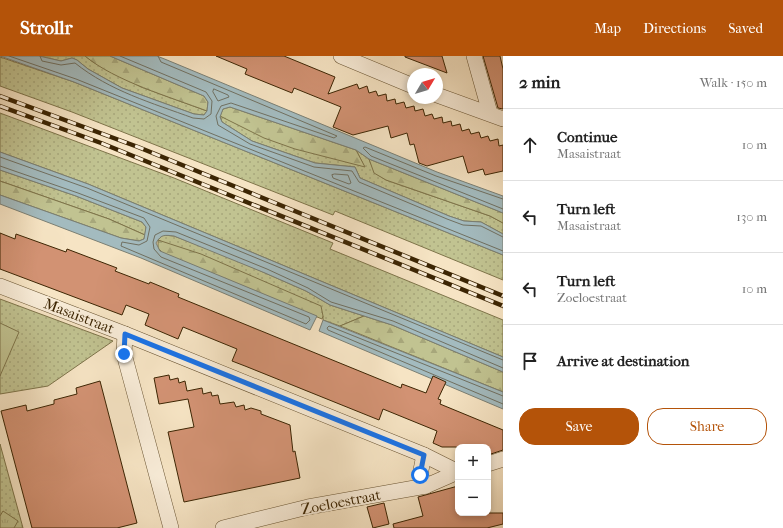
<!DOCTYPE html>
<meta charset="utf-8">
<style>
body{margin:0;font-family:"IM FELL French Canon",serif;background:#f6f6f6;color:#222}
.controls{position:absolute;right:12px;bottom:12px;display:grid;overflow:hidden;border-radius:8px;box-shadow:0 2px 6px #0003}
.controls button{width:36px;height:36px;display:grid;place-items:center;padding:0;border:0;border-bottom:1px solid #e0e0e0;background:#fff;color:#222;font:20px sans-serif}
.compass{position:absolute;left:407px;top:12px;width:36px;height:36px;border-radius:50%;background:#fff;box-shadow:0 2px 6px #0003;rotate:52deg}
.stop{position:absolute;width:12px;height:12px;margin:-9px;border:3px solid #1a73e8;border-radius:50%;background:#fff}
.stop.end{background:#1a73e8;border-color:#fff;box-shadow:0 1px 4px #0008}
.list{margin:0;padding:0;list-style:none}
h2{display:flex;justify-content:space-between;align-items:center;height:52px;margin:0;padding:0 16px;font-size:17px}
h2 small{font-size:13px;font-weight:400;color:#767676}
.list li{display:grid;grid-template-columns:26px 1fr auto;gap:12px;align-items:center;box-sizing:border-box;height:72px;padding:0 16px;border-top:1px solid #e0e0e0}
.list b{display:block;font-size:15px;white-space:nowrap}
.list p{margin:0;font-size:13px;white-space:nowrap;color:#767676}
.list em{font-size:13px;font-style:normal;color:#767676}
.actions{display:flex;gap:8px;padding:12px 16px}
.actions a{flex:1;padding:9px 0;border:1px solid #b45309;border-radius:16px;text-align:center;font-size:14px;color:#b45309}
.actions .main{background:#b45309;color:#fff}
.icon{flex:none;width:22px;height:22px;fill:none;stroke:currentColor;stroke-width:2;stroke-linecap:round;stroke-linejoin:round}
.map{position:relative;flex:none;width:503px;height:472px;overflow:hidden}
header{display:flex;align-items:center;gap:24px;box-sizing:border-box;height:56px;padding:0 20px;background:#b45309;color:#fff}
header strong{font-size:19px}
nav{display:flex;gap:22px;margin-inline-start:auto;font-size:14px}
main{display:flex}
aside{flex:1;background:#fff}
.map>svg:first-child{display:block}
.grass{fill:url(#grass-dots);stroke:#7e744a}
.forest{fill:url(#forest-firs);stroke:#7e744a}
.park{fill:url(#park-tufts);stroke:#7e744a}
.pitch{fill:#c1c391;stroke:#7e744a}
.water{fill:#a3bbbf;stroke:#7a7f74}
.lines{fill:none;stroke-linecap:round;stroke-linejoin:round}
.shore{stroke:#707061;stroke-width:1}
.building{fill:#d29273;stroke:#3c2503}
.minor-casing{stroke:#6a5533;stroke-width:16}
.minor{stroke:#f9edd9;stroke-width:15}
.rail-casing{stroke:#3c2503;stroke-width:4.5}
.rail{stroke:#f9edd9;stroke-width:3;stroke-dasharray:9;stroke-linecap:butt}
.route{stroke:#1a73e8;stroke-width:5}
.labels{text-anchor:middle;stroke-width:3.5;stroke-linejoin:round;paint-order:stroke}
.street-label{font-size:15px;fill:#3c2503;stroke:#f9edd9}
</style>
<header>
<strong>Strollr</strong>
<nav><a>Map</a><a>Directions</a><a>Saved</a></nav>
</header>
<main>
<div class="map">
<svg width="503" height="472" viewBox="0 0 503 472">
<defs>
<pattern id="grass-dots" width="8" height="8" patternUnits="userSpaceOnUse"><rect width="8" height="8" fill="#c1c391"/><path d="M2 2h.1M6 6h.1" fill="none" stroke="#a7a77b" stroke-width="1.8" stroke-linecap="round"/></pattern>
<pattern id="forest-firs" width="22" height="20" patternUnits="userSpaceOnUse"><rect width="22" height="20" fill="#c1c391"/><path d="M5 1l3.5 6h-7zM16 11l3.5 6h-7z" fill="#a7a77b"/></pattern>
<pattern id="park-tufts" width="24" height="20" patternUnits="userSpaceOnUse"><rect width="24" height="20" fill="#c1c391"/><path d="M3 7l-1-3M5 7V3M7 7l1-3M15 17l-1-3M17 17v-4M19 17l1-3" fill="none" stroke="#a7a77b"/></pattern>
</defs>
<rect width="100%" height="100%" fill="#f6e4c4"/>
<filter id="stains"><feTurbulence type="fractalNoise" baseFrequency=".005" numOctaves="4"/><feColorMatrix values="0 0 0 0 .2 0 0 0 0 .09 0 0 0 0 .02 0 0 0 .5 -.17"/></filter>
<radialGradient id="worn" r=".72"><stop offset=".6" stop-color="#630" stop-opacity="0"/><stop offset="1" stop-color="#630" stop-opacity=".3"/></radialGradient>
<g class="grass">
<path d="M39,0H85L93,6L141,31L207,55L204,59L194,58L122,32L88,13L77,4L72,2L61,5Z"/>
<path d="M0,1L74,26L503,199V224L335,155L333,159L72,56L0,30Z"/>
<path d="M0,57L174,122L333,187L330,193L503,264V301L88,128L0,96Z"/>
<path d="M220,60L335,102L364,110L356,94L369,103L375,117L386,124L490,160L503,167V178L481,166L464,165L449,160L360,122L355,111L315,107L252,85L222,66Z"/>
<path d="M0,114L76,140L142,166L146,171L145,179L109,163L0,125Z"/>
<path d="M163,179L174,180L229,201L306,235L330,249L364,260L340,270L323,264V260L158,184Z"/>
<path d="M0,243L113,285L48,330L0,338Z"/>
<path d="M0,388L23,472H0Z"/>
</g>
<g class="forest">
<path d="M85,0H110L204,40L208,46L207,55C170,41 115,25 85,0Z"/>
<path d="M230,51L356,94L365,111L295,93L264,82L220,60L223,53Z"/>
<path d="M369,103L503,157V167L490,160L386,124L374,117Z"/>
<path d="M0,125L109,163L145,179L144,183L139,185L121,182L0,139Z"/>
<path d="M158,184L201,198L321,250L323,260L322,263L163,197L158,192Z"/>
<path d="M364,260L392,269L503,316V336L340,270Z"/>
</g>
<path class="park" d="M3,455L18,465L14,472H0V460Z"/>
<path class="pitch" d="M0,267L19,276L0,320Z"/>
<g class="water">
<path d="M0,0H39L61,5L72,2L77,4L88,13L122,32L194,58L204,59L207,55L208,46L204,40L110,0H157L167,4L437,116L503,140V157L369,103L356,94L230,51L223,53L220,61L222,66L252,85L315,107L355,111L360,122L449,160L464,165L481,166L503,178V199L74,26Z"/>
<path d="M0,96L88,128L503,301V316L392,269L330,249L306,235L265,217L174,180C165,179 161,178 156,187L160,195L317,260L310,274L141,202L0,148V139L121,182L139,185L144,183L146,171L142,166L76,140L0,114Z"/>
<path d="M323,264L503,336V353L319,275Z"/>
</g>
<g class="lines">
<g class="shore">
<path d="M9,0L76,23L503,195"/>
<path d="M40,0L42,5L61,9L75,7C110,35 152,47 193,62L204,63L211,58L212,45L206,36L120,0"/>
<path d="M158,0L161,6L337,80L334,82L231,47L221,50L216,60L218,69L250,88L314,111L352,115L359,126L447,163L463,169L481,170L503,181"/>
<path d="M214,33L228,39L229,41L218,45L213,36Z"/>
<path d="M0,101L87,132L503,304"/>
<path d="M0,110L78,137L144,162L150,171L147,185L139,189L122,186L121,190L306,268L310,264L309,261L161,201L154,193L153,186L155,179L163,175L176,176L267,213L308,232L331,246L393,265L503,312"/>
<path d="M335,118L348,119L351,127L349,128L333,122L332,119Z"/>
<path d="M503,143L436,120L365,91L363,92L371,100L503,153"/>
<path d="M503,340L339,274L329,270L327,272L328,274L503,348"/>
</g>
</g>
<g class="building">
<path d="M216,0H284L335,21L328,38L357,28L359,33L367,30L369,37L376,35L378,40L386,38L387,45L395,43L396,48L404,46L406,52L414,50L415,55L423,53L425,60L432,58L434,63L442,61L443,67L451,65L452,70L460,68L462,75L469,73L471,78L479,76L481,82L488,80L490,85L498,83L499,90L503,89V115L485,119L483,113L468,117L463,100L427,110L419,107L414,88L410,89L407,77L391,82L388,70L353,79L333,71L341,51L294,32L292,37L245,18L247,13Z"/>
<path d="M405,0H442L447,17L405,1Z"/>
<path d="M483,0H500L503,13V53L498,52Z"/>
<path d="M0,177L15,183L16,178L66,196L67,193L117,212L115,215L149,228L150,226L179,238L178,241L401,332L402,328L426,337L433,320L446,326L438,343L441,344L440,348L503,374V394L491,398L488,396V391H442L433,387L437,375L383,353L379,364L245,310L232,305L237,293L183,271L178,283L145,269L149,258L126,249L122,259L0,213Z"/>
<path d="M169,319L170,324L178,322L179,327L185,325L187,335L202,332L203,338L211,336L212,340L218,339L220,348L234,346L236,351L244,349L245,354L251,352L261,355V358L290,369L293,396L295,395L300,422L184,446L168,376L194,371L188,343L159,348L154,322Z"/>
<path d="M100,325L137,467L117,472H32L1,355L26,349L27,355L54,348V344L77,338L76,332Z"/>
<path d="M458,430V457H503V468L487,472H394L393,468L423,460L418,441Z"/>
<path d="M384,447L389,468L373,472L367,451Z"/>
</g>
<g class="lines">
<g class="minor-casing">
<g id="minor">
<path d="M341,0L413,30"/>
<path d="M474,0L490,57"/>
<path d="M437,39L503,63"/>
<path d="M0,230L125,278L424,399L458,416"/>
<path d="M125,278L124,298L171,472"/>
<path d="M424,399L420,419L426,430"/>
<path d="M488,408L503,403"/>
<path d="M223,472L308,451L426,430L458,416"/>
</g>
</g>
<use href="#minor" class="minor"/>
<g class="rail-casing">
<g id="rail">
<path d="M0,40L138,91L503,240"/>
<path d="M0,50L101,87L503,250"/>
</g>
</g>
<use href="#rail" class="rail"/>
</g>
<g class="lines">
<path class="route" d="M124,298L125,278L424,399L420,419"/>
</g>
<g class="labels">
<g class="street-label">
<text transform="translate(79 260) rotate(21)" y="5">Masaistraat</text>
<text transform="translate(341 446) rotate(-11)" y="5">Zoeloestraat</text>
</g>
</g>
<rect width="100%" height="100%" filter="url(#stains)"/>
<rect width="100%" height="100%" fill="url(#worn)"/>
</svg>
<div class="controls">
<button>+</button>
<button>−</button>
</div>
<svg class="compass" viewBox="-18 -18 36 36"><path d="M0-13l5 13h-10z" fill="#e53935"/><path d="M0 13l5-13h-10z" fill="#767676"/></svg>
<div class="stop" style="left:420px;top:419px"></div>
<div class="stop end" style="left:124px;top:298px"></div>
</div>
<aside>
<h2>2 min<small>Walk · 150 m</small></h2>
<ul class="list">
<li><svg class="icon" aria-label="ahead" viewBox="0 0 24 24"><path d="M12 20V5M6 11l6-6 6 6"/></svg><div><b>Continue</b><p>Masaistraat</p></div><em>10 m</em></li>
<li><svg class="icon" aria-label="left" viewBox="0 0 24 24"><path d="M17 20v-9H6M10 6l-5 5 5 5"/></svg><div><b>Turn left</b><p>Masaistraat</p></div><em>130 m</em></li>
<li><svg class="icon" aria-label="left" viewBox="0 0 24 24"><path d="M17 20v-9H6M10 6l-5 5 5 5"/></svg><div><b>Turn left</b><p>Zoeloestraat</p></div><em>10 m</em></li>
<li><svg class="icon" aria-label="arrive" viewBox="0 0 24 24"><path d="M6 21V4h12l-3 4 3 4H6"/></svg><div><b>Arrive at destination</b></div></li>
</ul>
<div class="actions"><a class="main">Save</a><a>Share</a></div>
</aside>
</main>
